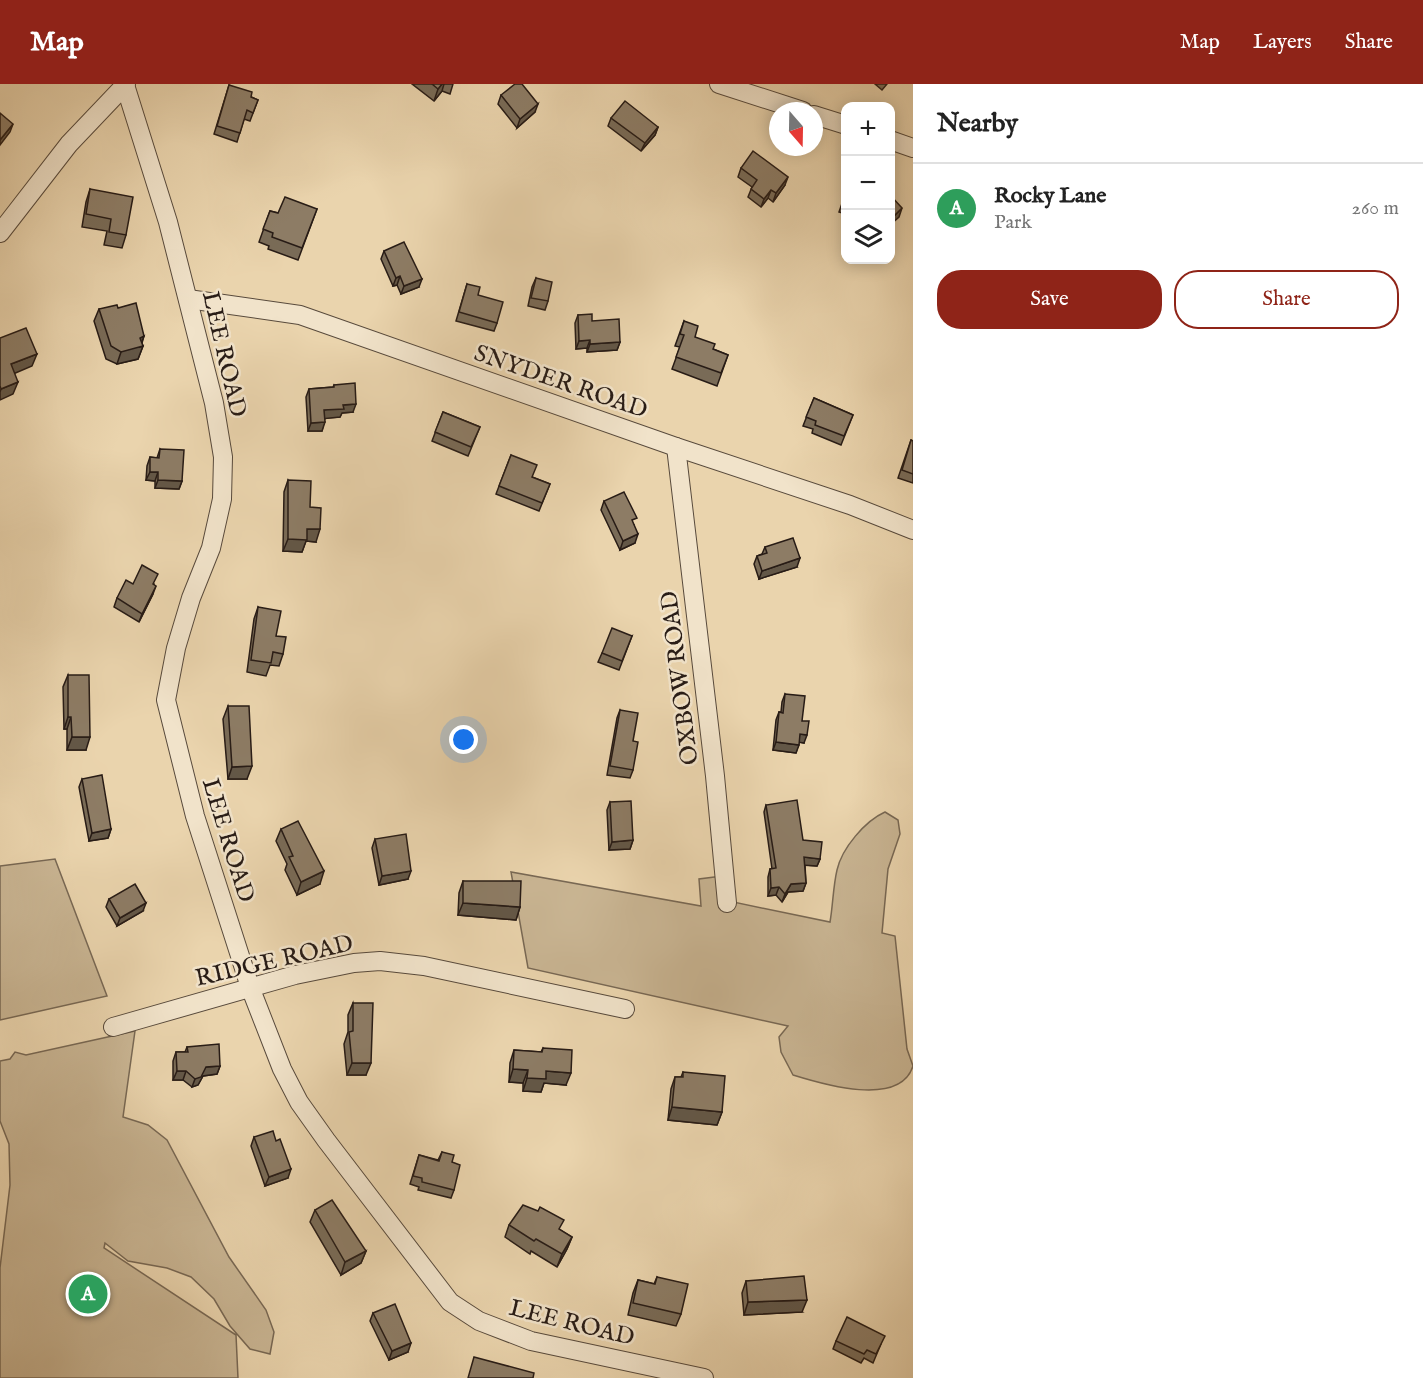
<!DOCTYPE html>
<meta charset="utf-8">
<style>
body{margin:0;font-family:"IM FELL English",serif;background:#f6f6f6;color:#222}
.controls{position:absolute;right:18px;top:18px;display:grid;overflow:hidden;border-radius:12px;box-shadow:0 3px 15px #0003}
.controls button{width:54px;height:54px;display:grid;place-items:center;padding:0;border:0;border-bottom:2px solid #e0e0e0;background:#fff;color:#222;font:30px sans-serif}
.compass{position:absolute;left:769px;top:18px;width:54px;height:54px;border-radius:50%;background:#fff;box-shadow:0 3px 15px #0003;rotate:160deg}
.you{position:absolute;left:464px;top:656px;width:21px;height:21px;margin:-15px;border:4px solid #fff;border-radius:50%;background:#1a73e8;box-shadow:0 0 0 9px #1a73e833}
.badge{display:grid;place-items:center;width:39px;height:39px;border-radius:50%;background:#8f2418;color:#fff;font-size:20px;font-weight:700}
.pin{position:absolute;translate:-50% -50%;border:3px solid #fff;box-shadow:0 2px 6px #0006}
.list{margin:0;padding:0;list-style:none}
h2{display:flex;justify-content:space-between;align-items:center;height:78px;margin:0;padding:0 24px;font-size:26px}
h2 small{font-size:20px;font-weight:400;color:#767676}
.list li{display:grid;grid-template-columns:39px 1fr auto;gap:18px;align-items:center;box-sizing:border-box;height:90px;padding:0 24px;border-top:2px solid #e0e0e0}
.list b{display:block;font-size:22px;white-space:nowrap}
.list p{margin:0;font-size:20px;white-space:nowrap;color:#767676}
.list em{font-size:20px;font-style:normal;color:#767676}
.actions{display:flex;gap:12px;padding:18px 24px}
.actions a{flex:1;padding:14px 0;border:2px solid #8f2418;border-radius:24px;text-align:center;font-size:21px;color:#8f2418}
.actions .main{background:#8f2418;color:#fff}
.icon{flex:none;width:33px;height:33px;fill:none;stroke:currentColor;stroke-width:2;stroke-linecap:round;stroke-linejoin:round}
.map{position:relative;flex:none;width:913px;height:1294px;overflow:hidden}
header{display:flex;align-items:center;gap:36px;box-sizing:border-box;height:84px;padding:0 30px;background:#8f2418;color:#fff}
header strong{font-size:28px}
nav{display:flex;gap:33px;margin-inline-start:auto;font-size:21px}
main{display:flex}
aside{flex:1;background:#fff}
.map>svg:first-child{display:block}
.green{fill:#c9b593;stroke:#786854;stroke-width:1.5}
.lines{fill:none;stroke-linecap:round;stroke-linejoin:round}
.minor-casing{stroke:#584a3c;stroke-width:20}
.minor{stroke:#f1e3ca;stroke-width:18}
.wall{fill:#796b57;stroke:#281c16;stroke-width:1.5}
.shaded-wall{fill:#635747;stroke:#281c16;stroke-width:1.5}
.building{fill:#8d7c65;stroke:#281c16;stroke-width:1.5}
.labels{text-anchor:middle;stroke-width:5;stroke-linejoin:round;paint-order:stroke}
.street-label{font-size:24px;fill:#281c16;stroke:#f1e3ca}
</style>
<header>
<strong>Map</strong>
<nav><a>Map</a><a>Layers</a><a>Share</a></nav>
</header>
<main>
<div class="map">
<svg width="913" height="1294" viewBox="0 0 913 1294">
<rect width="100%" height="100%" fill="#ead4ad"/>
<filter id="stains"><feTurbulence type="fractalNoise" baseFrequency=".00333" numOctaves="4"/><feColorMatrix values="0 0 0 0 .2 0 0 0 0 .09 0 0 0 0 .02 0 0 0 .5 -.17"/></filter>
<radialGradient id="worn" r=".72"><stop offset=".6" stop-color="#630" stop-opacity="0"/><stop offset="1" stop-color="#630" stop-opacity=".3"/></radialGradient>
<g class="green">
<path d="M885,728L898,736L900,750L888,785L882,849L895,852L907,965L913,982C900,1024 822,1000 793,991L781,968L779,953L788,942L528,884L511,788L701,822L699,795L730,791L733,818L830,838C833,821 833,803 837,786C842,764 865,737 885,728Z"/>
<path d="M55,775L107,912L0,936V782Z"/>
<path d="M135,947L123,1033L148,1041L167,1056L229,1173L266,1226L274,1248L270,1270L250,1265L230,1242L214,1215L191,1193L167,1184L128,1177L105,1159L104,1164L236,1251L238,1294H0V1184L10,1101L9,1060L0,1037V977L10,975L15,968L26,971Z"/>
</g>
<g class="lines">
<g class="minor-casing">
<g id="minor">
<path d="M719,0L803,27"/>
<path d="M125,1L168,138L214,319L223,373L222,415L211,464L191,514L176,564L166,616L195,732L250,903L282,985L299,1018L326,1056L450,1218L479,1237L531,1257L704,1294"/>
<path d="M814,31L846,41"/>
<path d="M890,56L913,64"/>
<path d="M0,149L69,60L126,0"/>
<path d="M188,215L300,231L676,363L850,421L913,446"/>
<path d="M676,363L715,692L727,819"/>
<path d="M113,943L295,891L354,879L380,877L424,882L625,925"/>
</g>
</g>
<use href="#minor" class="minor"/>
</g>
<g class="wall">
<path d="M412,0H453L450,10L442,7L434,17Z"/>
<path d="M875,0H887L882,6Z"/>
<path d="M229,1L251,13L258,16L250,37L244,35L237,58L214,50Z"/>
<path d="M501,11L535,28L517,44L498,20Z"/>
<path d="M611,34L658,43L655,51L641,67L608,42Z"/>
<path d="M741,84L785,101L773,118L768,114L761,123L748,113L752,103L738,93Z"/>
<path d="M90,105L126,151L122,164L104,161L107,147L82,143L86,118Z"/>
<path d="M846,108V130L839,128Z"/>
<path d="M317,125L298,176L268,165L269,162L259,158L270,127L278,129Z"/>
<path d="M384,167L419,203L401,210L397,201L393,202L381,175Z"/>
<path d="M536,194L548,217L545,226L528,222L532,203Z"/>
<path d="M467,200L478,211L497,239L494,247L456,237Z"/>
<path d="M118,224L144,252L142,259L143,262L138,275L117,280L106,275L94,237L99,225Z"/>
<path d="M578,231L592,237L620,258L617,266L587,268V264L576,265L575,239Z"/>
<path d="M684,237L695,253L713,265L728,271L717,302L672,285L680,263L675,262Z"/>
<path d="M334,301L353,328L342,329L340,333L325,334L322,347H308L306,313L309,305L333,303Z"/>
<path d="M814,314L853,331L841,361L812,349L813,345L803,342Z"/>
<path d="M443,328L480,343L468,372L432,357Z"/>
<path d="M911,356L913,357V399L898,394Z"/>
<path d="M160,365L182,397L179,405L155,404V397L146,396L147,382L150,373L157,374Z"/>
<path d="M511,371L532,393L550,400L539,427L496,410Z"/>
<path d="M288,396L316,458L306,457L302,468L283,467L284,408Z"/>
<path d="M604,417L634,441L635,459L620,466L601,426Z"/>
<path d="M765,463L797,483L759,495L754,480L757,472L762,470Z"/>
<path d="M133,500H154L153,510L139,538L114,523L117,514Z"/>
<path d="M258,523L276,552L283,570L279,582L270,581L266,592L247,588L254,535Z"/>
<path d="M632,552L619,586L598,578L602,569Z"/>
<path d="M68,591L86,666H67V645H64L63,603Z"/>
<path d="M785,610L802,637L804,659L799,658L796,669L773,666L776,636L779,628H781L782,618Z"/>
<path d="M228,622L247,695H228L223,635Z"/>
<path d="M620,626L633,657V686L630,694L607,691L617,634Z"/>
<path d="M82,695L111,745L108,754L89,757L79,703Z"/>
<path d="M610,718L633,756L630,765L609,766L607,726Z"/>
<path d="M766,721L803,756L820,775L817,782L805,781L806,799L803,807L788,808L782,818L776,811L768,812V793L770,785H772L764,728Z"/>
<path d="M281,745L320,800L297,811L285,786L287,780L276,757Z"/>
<path d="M375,755L408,795L379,801L372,764Z"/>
<path d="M463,797L520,823L516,836L458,831L459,809Z"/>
<path d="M109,815L143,827L117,842L106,823Z"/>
<path d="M353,919L366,991H347L344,960L348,948V931Z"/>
<path d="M187,963L220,982L217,990L203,992L198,1001L192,1003L183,996H173V977L176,968H185Z"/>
<path d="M543,964L566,1001L544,999L541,1008L523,1007V999L509,998L510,979L514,966L541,968Z"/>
<path d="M683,988L722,1028L717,1041L668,1036L671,1005L675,993H681Z"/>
<path d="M254,1053L288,1094L265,1102L251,1062Z"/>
<path d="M442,1068L452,1078L454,1106L451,1114L418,1106L419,1103L410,1100L419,1071L438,1076Z"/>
<path d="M315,1126L366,1167L361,1179L341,1191L310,1138Z"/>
<path d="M509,1141L560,1146L572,1153L567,1165L557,1183L531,1167L530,1170L505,1153Z"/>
<path d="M657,1193L681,1230L676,1242L628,1231L633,1209L638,1196L654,1200Z"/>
<path d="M746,1197L802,1228L744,1231L742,1209Z"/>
<path d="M373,1229L408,1268L389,1276L370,1237Z"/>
<path d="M836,1257L881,1260L873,1279L864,1274L861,1279L833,1265Z"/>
</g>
<g class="shaded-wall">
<path d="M442,0H444L442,7L434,17L438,5Z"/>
<path d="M538,20L535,28L517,44L520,35Z"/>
<path d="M13,40L10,48L0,61V56Z"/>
<path d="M658,43L655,51L641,67L645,59Z"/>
<path d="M788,93L785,101L773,118L776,109Z"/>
<path d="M771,106L768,114L761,123L764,115Z"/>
<path d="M902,124L899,133L891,140V135Z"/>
<path d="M400,192L397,201L393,202L396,194Z"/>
<path d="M422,195L419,203L401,210L404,202Z"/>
<path d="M144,252L140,263L143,262L138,275L117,280L121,268L140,254Z"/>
<path d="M590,256L587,264L576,265L579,257Z"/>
<path d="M620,258L617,266L587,268L590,260Z"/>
<path d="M37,270L32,282L6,293L11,280Z"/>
<path d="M18,298L13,310L0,316V308L1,305Z"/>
<path d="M356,320L353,328L342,329L340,333L321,335L324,326L343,321Z"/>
<path d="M325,338L322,347H308L311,339Z"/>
<path d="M150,388H158L155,397L146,396Z"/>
<path d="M158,396L182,397L179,405L155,404Z"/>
<path d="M307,445H320L316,458L306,457L302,468L283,467L288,455Z"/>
<path d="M638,450L635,459L620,466L623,457Z"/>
<path d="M800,474L797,483L759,495L762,487Z"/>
<path d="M156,502L153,510L139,538L142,530Z"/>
<path d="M68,633H71L67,645H64Z"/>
<path d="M800,650L807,651L804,659L797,658Z"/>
<path d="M72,653H90L86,666H67Z"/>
<path d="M776,658L799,661L796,669L773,666Z"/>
<path d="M252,682L247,695H228L232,683Z"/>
<path d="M111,745L108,754L89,757L92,749Z"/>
<path d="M633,756L630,765L609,766L612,758Z"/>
<path d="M804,773L820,775L817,782L801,781Z"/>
<path d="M324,787L320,800L297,811L301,798Z"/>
<path d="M411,787L408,795L379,801L382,792Z"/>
<path d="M806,799L803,807L788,808L782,818L785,810L791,800Z"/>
<path d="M779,803L776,811L768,812L771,804Z"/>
<path d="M146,819L143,827L117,842L120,834Z"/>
<path d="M463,819L520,823L516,836L458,831Z"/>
<path d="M352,979H371L366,991H347Z"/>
<path d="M220,982L217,990L203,992L198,1001L192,1003L195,995L206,983Z"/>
<path d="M513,985L528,986L523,999L509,998Z"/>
<path d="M177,987H186L183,996H173Z"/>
<path d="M546,987L571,989L566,1001L544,999L541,1008L523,1007L527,994Z"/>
<path d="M672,1023L722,1028L717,1041L668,1036Z"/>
<path d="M291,1085L288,1094L265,1102L269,1093Z"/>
<path d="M572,1153L567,1165L557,1183L562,1170Z"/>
<path d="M366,1167L361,1179L341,1191L345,1178Z"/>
<path d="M807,1216L802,1228L744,1231L748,1218Z"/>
<path d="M411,1259L408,1268L389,1276L392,1267Z"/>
</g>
<g class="building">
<path d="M432,0H442L438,5Z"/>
<path d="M515,0H522L538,20L520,35L501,11Z"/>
<path d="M229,1L252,8L251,13L258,16L253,29L247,26L240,49L217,42Z"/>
<path d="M625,17L658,43L645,59L611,34Z"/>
<path d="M0,29L13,40L0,56Z"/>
<path d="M753,67L788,93L776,109L771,106L764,115L751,105L757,96L741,84Z"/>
<path d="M90,105L133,113L126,151L109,148L111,135L86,130Z"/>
<path d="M846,109V120L842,119Z"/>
<path d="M891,112L902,124L891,135Z"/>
<path d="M285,113L317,125L302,164L272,153L273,149L263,145L270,127L278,129Z"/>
<path d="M404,158L422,195L404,202L400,192L396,194L384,167Z"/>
<path d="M536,194L552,198L548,217L531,214Z"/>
<path d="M467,200L480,203L478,211L503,218L497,239L459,228Z"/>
<path d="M136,219L144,252L140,254L143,262L121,268L111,262L99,225L117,221L118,224Z"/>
<path d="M592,230V237L619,235L620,258L590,260V256L579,257L578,231Z"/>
<path d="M684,237L698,242L695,253L715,260L713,265L728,271L721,289L676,273L684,251L680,250Z"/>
<path d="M26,244L37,270L11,280L18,298L1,305L0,302V254Z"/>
<path d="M355,299L356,320L343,321L344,325L324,326L325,338L311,339L309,305L334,303V301Z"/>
<path d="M814,314L853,331L844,352L815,341L816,337L806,333Z"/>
<path d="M443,328L480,343L471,363L435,348Z"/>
<path d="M911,356L913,357V390L902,386Z"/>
<path d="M160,365L184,366L182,397L158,396V388H150V373L159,374Z"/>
<path d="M511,371L537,381L532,393L550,400L542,419L499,402Z"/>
<path d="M288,396L311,397L310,423L321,424L320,445H307V456L288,455Z"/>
<path d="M624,408L637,434L632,436L638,450L623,457L604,417Z"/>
<path d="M793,454L800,474L762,487L757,472L767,469L765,463Z"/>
<path d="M142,481L158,490L153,500L156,502L142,530L117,514L126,496L133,500Z"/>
<path d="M258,523L281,527L276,552L286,553L283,570L273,568L271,579L251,576Z"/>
<path d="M612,544L632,552L622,577L602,569Z"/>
<path d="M68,591H89L90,653H72L71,633H68Z"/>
<path d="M785,610L805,612L802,637H809L807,651L800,650L799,661L776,658L779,628L783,629Z"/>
<path d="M228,622H249L252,682L232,683Z"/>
<path d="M620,626L638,629L633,657L638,658L633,686L610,682Z"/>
<path d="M102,691L111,745L92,749L82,695Z"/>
<path d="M797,716L803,756L822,758L820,775L804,773L806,799L791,800L785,810L779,803L771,804L770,785L776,784L766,721Z"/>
<path d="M631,717L633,756L612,758L610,718Z"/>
<path d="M298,737L324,787L301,798L289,773L293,772L281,745Z"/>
<path d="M406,750L411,787L382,792L375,755Z"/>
<path d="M463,797H521L520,823L463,819Z"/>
<path d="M135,800L146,819L120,834L109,815Z"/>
<path d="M353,919H373L371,979H352L349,948L353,947Z"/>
<path d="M219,960L220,982L206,983L201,993L195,995L186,987H177L176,968H188L187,963Z"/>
<path d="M543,964L572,966L571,989L546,987V995L527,994L528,986L513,985L514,966L542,968Z"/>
<path d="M683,988L725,992L722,1028L672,1023L675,993H683Z"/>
<path d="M273,1047L276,1057L280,1055L291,1085L269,1093L254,1053Z"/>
<path d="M442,1068L454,1071L452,1078L460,1081L454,1106L422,1098V1094L413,1092L419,1071L439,1077Z"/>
<path d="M332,1116L366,1167L345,1178L315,1126Z"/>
<path d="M523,1121L538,1127L540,1123L564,1136L559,1145L572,1153L562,1170L536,1155L534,1157L509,1141Z"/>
<path d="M804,1192L807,1216L748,1218L746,1197Z"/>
<path d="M657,1193L688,1200L681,1230L633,1219L638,1196L655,1200Z"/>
<path d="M395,1220L411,1259L392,1267L373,1229Z"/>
<path d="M847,1233L885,1252L876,1270L867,1266L864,1270L836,1257Z"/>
<path d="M474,1273L534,1289L533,1294H468Z"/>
</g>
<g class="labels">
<g class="street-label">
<text transform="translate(225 270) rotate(77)" y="8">LEE ROAD</text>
<text transform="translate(561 297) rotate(19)" y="8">SNYDER ROAD</text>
<text transform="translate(679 594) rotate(-97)" y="8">OXBOW ROAD</text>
<text transform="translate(229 756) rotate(73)" y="8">LEE ROAD</text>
<text transform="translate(274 876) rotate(-13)" y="8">RIDGE ROAD</text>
<text transform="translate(572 1238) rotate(14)" y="8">LEE ROAD</text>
</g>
</g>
<rect width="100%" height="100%" filter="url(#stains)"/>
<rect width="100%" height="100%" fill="url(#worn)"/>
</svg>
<div class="controls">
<button>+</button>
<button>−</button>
<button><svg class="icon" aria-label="layers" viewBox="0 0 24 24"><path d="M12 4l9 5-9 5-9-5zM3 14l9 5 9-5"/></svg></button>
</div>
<svg class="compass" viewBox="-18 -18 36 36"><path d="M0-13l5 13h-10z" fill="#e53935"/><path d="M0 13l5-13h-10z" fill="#767676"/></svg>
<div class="you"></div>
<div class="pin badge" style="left:88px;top:1210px;background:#2e9e5b">A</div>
</div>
<aside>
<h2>Nearby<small></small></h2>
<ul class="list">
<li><span class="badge" style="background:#2e9e5b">A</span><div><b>Rocky Lane</b><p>Park</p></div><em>260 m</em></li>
</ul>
<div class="actions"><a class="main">Save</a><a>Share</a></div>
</aside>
</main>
